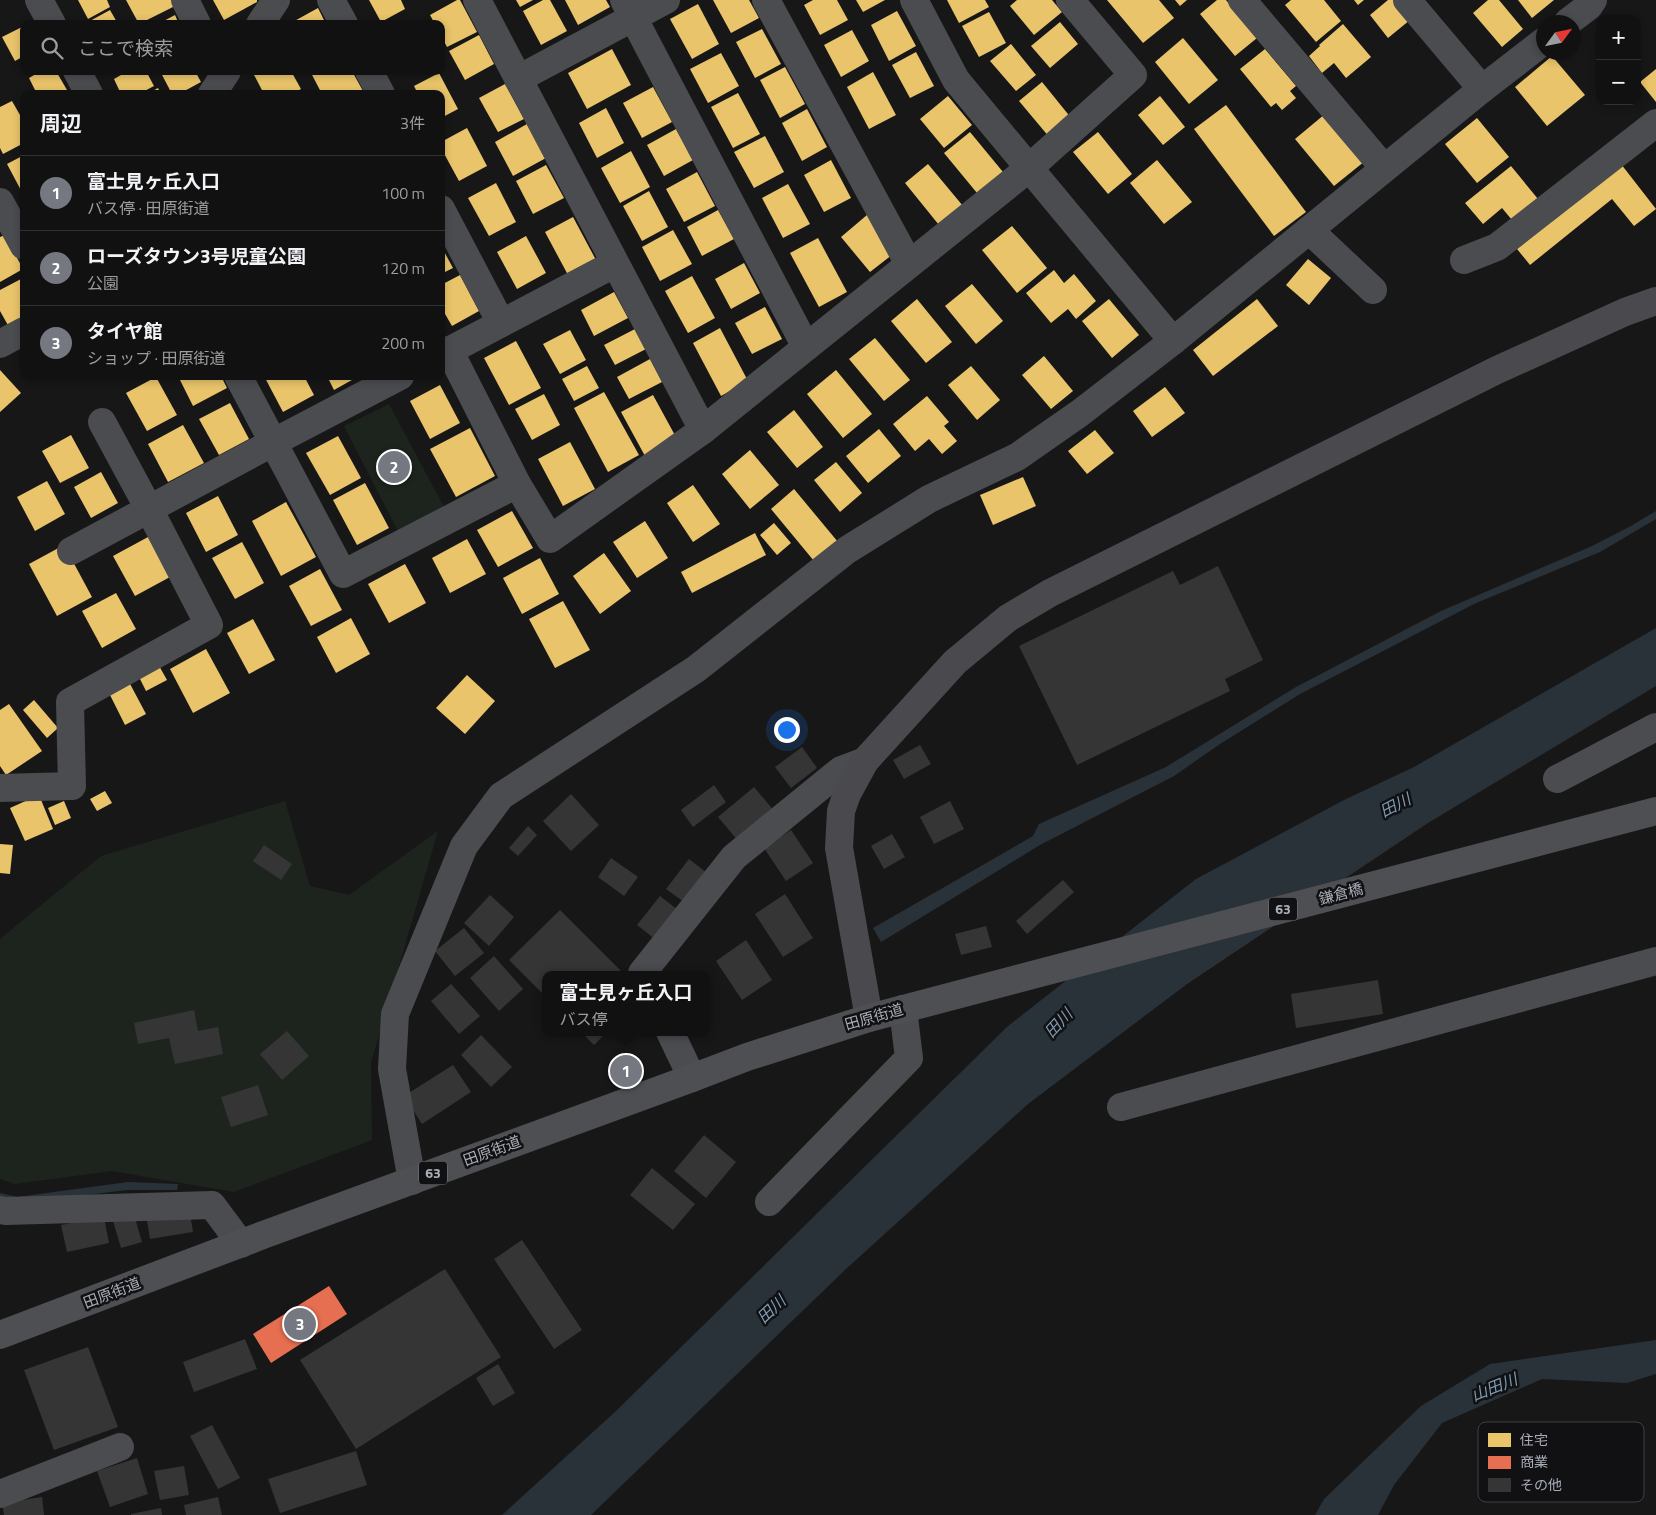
<!DOCTYPE html>
<html lang="ja">
<meta charset="utf-8">
<style>
body{margin:0;font-family:"Titillium Web","Noto Sans JP",sans-serif;background:#1a1a1a;color:#f1f3f6}
.controls{position:absolute;right:15px;top:15px;display:grid;overflow:hidden;border-radius:10px;box-shadow:0 2px 8px #0003}
.controls button{width:45px;height:45px;display:grid;place-items:center;padding:0;border:0;border-bottom:1px solid #303131;background:#111;color:#f1f3f6;font:25px sans-serif}
.compass{position:absolute;left:1536px;top:15px;width:45px;height:45px;border-radius:50%;background:#111;box-shadow:0 2px 8px #0003;rotate:57deg}
.you{position:absolute;left:786px;top:729px;width:18px;height:18px;margin:-12px;border:4px solid #fff;border-radius:50%;background:#1a73e8;box-shadow:0 0 0 8px #1a73e833}
.badge{display:grid;place-items:center;width:32px;height:32px;border-radius:50%;background:#757880;color:#fff;font-size:16px;font-weight:700}
.pin{position:absolute;translate:-50% -50%;border:2px solid #fff;box-shadow:0 1px 5px #0006}
.popup{position:absolute;left:542px;top:971px;width:168px;height:65px;box-sizing:border-box;display:grid;place-content:center;border-radius:10px;background:#111;filter:drop-shadow(0 1px 4px #0005);font-size:16px;white-space:nowrap;color:#9c9d9f}
.popup b{font-size:19px;color:#f1f3f6}
.popup::after{content:'';position:absolute;left:50%;top:100%;margin-left:-10px;border:10px solid transparent;border-top-color:#111}
.list{margin:0;padding:0;list-style:none}
h2{display:flex;justify-content:space-between;align-items:center;height:65px;margin:0;padding:0 20px;font-size:21px}
h2 small{font-size:16px;font-weight:400;color:#9c9d9f}
.list li{display:grid;grid-template-columns:32px 1fr auto;gap:15px;align-items:center;box-sizing:border-box;height:75px;padding:0 20px;border-top:1px solid #303131}
.list b{display:block;font-size:19px;white-space:nowrap}
.list p{margin:0;font-size:16px;white-space:nowrap;color:#9c9d9f}
.list em{font-size:16px;font-style:normal;color:#9c9d9f}
.icon{flex:none;width:28px;height:28px;fill:none;stroke:currentColor;stroke-width:2;stroke-linecap:round;stroke-linejoin:round}
.map{position:relative;flex:none;width:1656px;height:1515px;overflow:hidden}
.search{position:absolute;background:#111;box-shadow:0 2px 8px #0003;left:20px;top:20px;width:425px;height:55px;display:flex;align-items:center;gap:12px;box-sizing:border-box;padding:0 18px;border-radius:10px;color:#9c9d9f;font-size:19px}
.panel{position:absolute;background:#111;box-shadow:0 2px 8px #0003;left:20px;top:90px;width:425px;height:290px;border-radius:10px}
.map>svg:first-child{display:block}
.green{fill:#1d241e}
.water{fill:#2a3239}
.homes{fill:#e9c46a}
.shops{fill:#e76f51}
.building{fill:#353536}
.lines{fill:none;stroke-linecap:round;stroke-linejoin:round}
.street{stroke:#4b4c50;stroke-width:28}
.secondary{stroke:#4a4a4e;stroke-width:28}
.primary{stroke:#4d4f52;stroke-width:28}
.labels{text-anchor:middle;stroke-width:5;stroke-linejoin:round;paint-order:stroke}
.shield{fill:#111113;stroke:#7b7e86;stroke-width:1}
.shield-label{font-size:14px;font-weight:bold;fill:#a8adb8}
.street-label{font-size:15px;fill:#a8adb8;stroke:#111113}
.water-label{font-size:16px;font-style:italic;fill:#7f9bb3;stroke:#111113}
.key{fill:#111113;stroke:#3e4045;stroke-width:1}
.key-label{font-size:14px;fill:#a8adb8}
</style>
<div class="map">
<svg width="1656" height="1515" viewBox="0 0 1656 1515">
<rect width="100%" height="100%" fill="#171717"/>
<g class="green">
<path d="M389,404L445,509L399,533L344,426Z"/>
<path d="M285,801L310,886L349,895L438,831L371,1063L372,1140L234,1192L112,1171L15,1184L0,1179V939L101,856Z"/>
</g>
<g class="water">
<path d="M1656,511V519L1600,552L1476,603L1300,694L1220,744L1174,776L1040,845L881,942L873,928L1033,836L1039,824L1166,767L1296,687L1441,611L1590,547L1629,527Z"/>
<path d="M1656,628V686L1428,823L1187,984L1028,1104L846,1269L591,1515H502L616,1411L1008,1026L1196,879L1344,800L1414,767Z"/>
<path d="M128,1182L178,1184L177,1190H127L15,1204L0,1200V1193L17,1197Z"/>
<path d="M1656,1340V1374L1627,1383L1542,1379L1442,1423L1394,1485L1378,1515H1315L1324,1499L1421,1406L1490,1364Z"/>
</g>
<g class="homes">
<path d="M78,0H107L110,7L88,19Z"/>
<path d="M126,0H171L175,6L139,24Z"/>
<path d="M213,0H257V2L224,20Z"/>
<path d="M369,0H401L405,9L381,22Z"/>
<path d="M457,0H460L477,32L447,47L441,36V24H435L430,15Z"/>
<path d="M516,0H533L520,7Z"/>
<path d="M543,0H550L567,31L541,45L523,11Z"/>
<path d="M565,0H606L610,7L578,25Z"/>
<path d="M713,0H749L759,18L731,33Z"/>
<path d="M813,0H837L848,20L820,35L804,5Z"/>
<path d="M856,0H885L863,12Z"/>
<path d="M947,0H985L989,7L959,23Z"/>
<path d="M1017,0H1052L1062,12L1034,35L1010,6Z"/>
<path d="M1107,0H1159L1174,18L1143,43Z"/>
<path d="M1175,0H1187L1180,6Z"/>
<path d="M1217,0H1226L1257,38L1235,56L1200,14Z"/>
<path d="M1291,0H1324L1341,21L1316,42L1285,5Z"/>
<path d="M1354,0H1364L1358,5Z"/>
<path d="M1388,0H1393L1410,20L1388,38L1370,15Z"/>
<path d="M1488,0H1499L1523,29L1502,47L1473,13Z"/>
<path d="M1518,0H1554L1532,18Z"/>
<path d="M698,4L719,44L692,59L670,19Z"/>
<path d="M318,8L326,24H289Z"/>
<path d="M110,10L118,24H89L88,22Z"/>
<path d="M897,11L916,46L889,61L871,25Z"/>
<path d="M989,12L1006,43L979,57L962,26Z"/>
<path d="M175,15L179,24H158Z"/>
<path d="M1060,22L1078,44L1050,68L1031,46Z"/>
<path d="M1343,24L1371,57L1346,78L1334,63L1322,73L1309,56L1320,46L1319,45Z"/>
<path d="M24,26V56L15,61L2,37Z"/>
<path d="M762,29L781,64L755,78L736,42Z"/>
<path d="M852,30L869,61L841,77L824,45Z"/>
<path d="M479,35L494,64L465,80L449,51Z"/>
<path d="M1183,38L1218,80L1189,104L1155,62Z"/>
<path d="M1011,44L1036,75L1016,91L990,61Z"/>
<path d="M612,49L631,85L587,109L568,73Z"/>
<path d="M1265,49L1296,86L1290,91L1296,98L1282,110L1276,103L1271,107L1240,69Z"/>
<path d="M916,52L934,86L910,98L892,65Z"/>
<path d="M721,53L739,86L708,103L690,69Z"/>
<path d="M1552,56L1585,95L1547,126L1515,87Z"/>
<path d="M785,67L805,104L780,118L760,80Z"/>
<path d="M1656,69V102L1640,82Z"/>
<path d="M41,71H56L67,90L60,94H37L29,78Z"/>
<path d="M128,71H146L154,86L139,94H121L114,79Z"/>
<path d="M160,71H195L201,82L179,94H172Z"/>
<path d="M252,71H291L301,89L292,94H264Z"/>
<path d="M310,71H352L363,91L358,94H322Z"/>
<path d="M873,72L896,115L869,129L847,87Z"/>
<path d="M439,73L458,109L441,118V94H418L414,86Z"/>
<path d="M1042,82L1072,119L1050,138L1019,101Z"/>
<path d="M505,84L524,119L498,132L479,98Z"/>
<path d="M653,87L672,122L642,138L623,103Z"/>
<path d="M158,88L161,94H147Z"/>
<path d="M738,93L760,134L733,148L711,107Z"/>
<path d="M948,96L972,125L944,148L920,119Z"/>
<path d="M1160,96L1185,127L1163,145L1138,115Z"/>
<path d="M12,101L24,122V143L3,154L0,148V107Z"/>
<path d="M1226,105L1306,212L1274,236L1194,129Z"/>
<path d="M606,108L624,143L597,158L579,123Z"/>
<path d="M807,109L827,147L802,161L782,123Z"/>
<path d="M1325,114L1365,161L1334,186L1295,139Z"/>
<path d="M1477,118L1509,157L1477,183L1445,144Z"/>
<path d="M527,124L546,158L513,176L495,142Z"/>
<path d="M467,128L487,166L459,181L441,148V142Z"/>
<path d="M676,129L693,160L664,176L647,145Z"/>
<path d="M970,132L1003,172L977,193L944,153Z"/>
<path d="M1098,132L1132,174L1108,194L1073,152Z"/>
<path d="M765,136L784,172L754,188L734,152Z"/>
<path d="M631,151L650,187L620,203L601,168Z"/>
<path d="M24,155V196L7,164Z"/>
<path d="M831,160L851,198L824,212L804,175Z"/>
<path d="M1157,160L1192,202L1164,224L1130,183Z"/>
<path d="M928,164L963,206L939,225L905,183Z"/>
<path d="M1621,164L1656,209L1634,226L1612,199L1530,265L1517,249Z"/>
<path d="M546,165L564,198L533,214L516,181Z"/>
<path d="M1511,166L1538,199L1512,220L1502,208L1483,224L1465,203Z"/>
<path d="M697,172L715,206L684,222L666,189Z"/>
<path d="M496,183L516,222L489,236L468,198Z"/>
<path d="M788,184L810,224L783,238L762,198Z"/>
<path d="M649,191L668,227L642,241L623,206Z"/>
<path d="M718,210L734,239L702,256L687,227Z"/>
<path d="M867,215L897,251L870,272L841,237Z"/>
<path d="M573,217L596,260L568,275L545,232Z"/>
<path d="M1012,226L1047,268L1017,293L982,250Z"/>
<path d="M673,230L692,264L660,281L642,247Z"/>
<path d="M5,235L23,269L0,282V237Z"/>
<path d="M526,236L546,273L517,289L497,252Z"/>
<path d="M818,238L847,292L819,307L790,253Z"/>
<path d="M441,246L453,268L441,274Z"/>
<path d="M1308,259L1331,278L1309,305L1286,285Z"/>
<path d="M744,263L760,293L731,309L715,279Z"/>
<path d="M1054,270L1064,283L1074,274L1096,301L1076,319L1068,309L1051,323L1026,293Z"/>
<path d="M460,275L479,311L452,326L441,307V285Z"/>
<path d="M692,276L715,318L688,333L665,291Z"/>
<path d="M21,279L24,284V319L9,327L0,311V290Z"/>
<path d="M972,284L1003,321L976,344L945,306Z"/>
<path d="M614,292L628,318L594,336L581,310Z"/>
<path d="M917,299L952,342L926,363L891,321Z"/>
<path d="M1109,299L1139,335L1112,358L1082,321Z"/>
<path d="M1257,299L1278,326L1213,376L1193,350Z"/>
<path d="M765,307L782,339L752,354L735,323Z"/>
<path d="M720,328L748,381L721,396L693,343Z"/>
<path d="M635,329L646,349L615,365L604,345Z"/>
<path d="M570,330L586,360L560,374L543,344Z"/>
<path d="M875,338L910,380L884,401L849,359Z"/>
<path d="M516,341L541,388L509,405L484,358Z"/>
<path d="M1044,356L1073,391L1051,409L1022,375Z"/>
<path d="M650,359L662,382L629,399L617,377Z"/>
<path d="M587,366L599,388L574,401L562,379Z"/>
<path d="M971,366L1000,400L977,420L948,385Z"/>
<path d="M0,370L21,393L0,412Z"/>
<path d="M836,370L872,414L843,438L807,394Z"/>
<path d="M178,376H221L227,388L193,406Z"/>
<path d="M264,376H304L314,395L283,412Z"/>
<path d="M327,376H359L334,390Z"/>
<path d="M156,377L177,415L147,431L126,393Z"/>
<path d="M440,385L460,423L430,439L410,401Z"/>
<path d="M1165,387L1185,413L1152,437L1133,411Z"/>
<path d="M604,392L639,455L608,472L574,408Z"/>
<path d="M544,394L560,425L532,440L515,409Z"/>
<path d="M653,395L677,439L645,456L621,412Z"/>
<path d="M927,396L949,422L944,426L957,441L942,454L929,439L915,451L893,424Z"/>
<path d="M230,403L249,439L219,455L199,419Z"/>
<path d="M794,410L823,447L797,468L767,432Z"/>
<path d="M183,425L204,463L168,482L148,444Z"/>
<path d="M470,428L495,476L456,497L430,449Z"/>
<path d="M879,429L901,456L868,483L846,456Z"/>
<path d="M1095,430L1114,453L1087,474L1068,451Z"/>
<path d="M71,435L89,468L60,483L42,451Z"/>
<path d="M338,436L361,478L330,495L306,453Z"/>
<path d="M570,442L595,489L563,506L538,459Z"/>
<path d="M750,450L779,485L750,509L722,474Z"/>
<path d="M836,462L862,493L840,512L814,480Z"/>
<path d="M101,472L118,503L91,518L74,487Z"/>
<path d="M1023,477L1036,506L993,525L980,495Z"/>
<path d="M47,481L65,514L35,531L17,497Z"/>
<path d="M365,483L389,528L357,545L333,500Z"/>
<path d="M693,485L720,524L693,542L667,503Z"/>
<path d="M794,489L838,542L814,561L771,509Z"/>
<path d="M218,496L238,535L206,552L186,513Z"/>
<path d="M286,502L316,557L281,576L252,521Z"/>
<path d="M512,511L533,548L498,567L477,530Z"/>
<path d="M645,521L668,558L637,578L613,542Z"/>
<path d="M774,523L791,543L777,555L760,535Z"/>
<path d="M755,533L766,555L692,593L681,572Z"/>
<path d="M148,537L170,577L135,596L113,556Z"/>
<path d="M467,539L486,574L450,593L432,558Z"/>
<path d="M242,542L264,583L235,599L212,558Z"/>
<path d="M64,545L92,597L57,616L29,564Z"/>
<path d="M604,553L631,591L600,614L573,576Z"/>
<path d="M540,558L559,594L522,614L503,578Z"/>
<path d="M405,564L426,603L389,623L368,584Z"/>
<path d="M320,569L342,610L311,626L289,586Z"/>
<path d="M116,593L136,629L102,648L82,611Z"/>
<path d="M563,601L590,650L555,668L529,619Z"/>
<path d="M351,618L370,654L336,673L317,637Z"/>
<path d="M253,619L275,660L249,674L227,633Z"/>
<path d="M206,649L230,693L193,713L170,669Z"/>
<path d="M158,664L167,680L146,691L138,675Z"/>
<path d="M467,675L495,701L465,734L436,708Z"/>
<path d="M129,682L146,714L125,725L109,693Z"/>
<path d="M34,700L58,728L47,738L23,710Z"/>
<path d="M9,704L42,751L6,775L0,766V710Z"/>
<path d="M105,791L112,803L97,811L90,799Z"/>
<path d="M39,795L53,829L25,841L10,808Z"/>
<path d="M64,801L71,818L55,825L48,808Z"/>
<path d="M0,844L13,845L10,874L0,873Z"/>
</g>
<path class="shops" d="M329,1286L347,1314L271,1363L253,1334Z"/>
<g class="building">
<path d="M1218,566L1263,660L1225,679L1230,691L1077,765L1019,646L1173,571L1180,585Z"/>
<path d="M920,745L931,764L904,779L893,760Z"/>
<path d="M802,747L817,768L791,788L775,767Z"/>
<path d="M714,785L726,802L693,827L681,810Z"/>
<path d="M754,787L775,812L739,842L718,817Z"/>
<path d="M571,794L599,825L571,851L543,821Z"/>
<path d="M950,801L964,829L934,844L920,817Z"/>
<path d="M528,826L537,835L518,856L509,848Z"/>
<path d="M791,830L813,863L786,881L764,848Z"/>
<path d="M892,834L905,857L884,869L871,846Z"/>
<path d="M264,845L292,864L281,880L253,861Z"/>
<path d="M611,858L638,877L624,896L598,877Z"/>
<path d="M689,859L711,876L688,905L666,889Z"/>
<path d="M1063,880L1074,892L1027,934L1016,921Z"/>
<path d="M785,894L813,938L783,957L755,914Z"/>
<path d="M490,895L514,917L489,946L464,923Z"/>
<path d="M660,896L683,914L660,943L637,925Z"/>
<path d="M560,910L625,975H546V997L509,960Z"/>
<path d="M986,926L992,947L961,955L955,934Z"/>
<path d="M464,928L484,953L455,976L435,951Z"/>
<path d="M746,940L772,980L742,1000L716,961Z"/>
<path d="M494,956L523,989L499,1011L470,978Z"/>
<path d="M1378,980L1383,1014L1296,1028L1291,994Z"/>
<path d="M451,984L480,1016L459,1034L431,1001Z"/>
<path d="M194,1010L198,1031L218,1027L223,1054L175,1064L169,1038L138,1044L134,1023Z"/>
<path d="M287,1031L309,1056L282,1080L260,1054Z"/>
<path d="M581,1032H607L594,1045Z"/>
<path d="M481,1035L512,1067L491,1087L461,1055Z"/>
<path d="M453,1065L471,1092L422,1124L404,1096Z"/>
<path d="M258,1085L268,1115L231,1127L221,1097Z"/>
<path d="M704,1135L736,1162L706,1198L674,1171Z"/>
<path d="M652,1168L695,1204L673,1230L630,1195Z"/>
<path d="M189,1207L193,1232L150,1239L146,1214Z"/>
<path d="M132,1208L142,1242L121,1248L111,1214Z"/>
<path d="M104,1217L109,1243L67,1252L61,1225Z"/>
<path d="M522,1240L582,1330L554,1349L494,1259Z"/>
<path d="M445,1269L501,1357L356,1449L300,1360Z"/>
<path d="M245,1339L257,1369L194,1392L183,1362Z"/>
<path d="M88,1347L118,1427L54,1450L24,1370Z"/>
<path d="M498,1364L515,1393L493,1406L476,1378Z"/>
<path d="M212,1425L240,1478L218,1489L190,1436Z"/>
<path d="M356,1451L367,1485L280,1513L268,1479Z"/>
<path d="M137,1458L148,1494L110,1507L97,1471Z"/>
<path d="M184,1466L189,1495L160,1500L154,1471Z"/>
<path d="M42,1497L44,1515H4L2,1503Z"/>
<path d="M218,1497L222,1515H186L184,1505Z"/>
<path d="M161,1508L162,1515H131V1514Z"/>
</g>
<g class="lines">
<g class="street">
<path d="M39,0L52,24"/>
<path d="M185,0L197,24"/>
<path d="M331,0L344,24"/>
<path d="M477,0L703,430"/>
<path d="M624,0L806,347"/>
<path d="M766,0L909,264"/>
<path d="M914,0L956,80L1173,341"/>
<path d="M1242,0L1384,168"/>
<path d="M1407,0L1482,89"/>
<path d="M1568,22L1589,6L1593,0"/>
<path d="M260,24L276,0"/>
<path d="M77,71L89,94"/>
<path d="M369,71L381,94"/>
<path d="M518,79L666,0"/>
<path d="M212,94L227,71"/>
<path d="M0,202L24,246"/>
<path d="M441,209L501,323"/>
<path d="M1309,230L1373,290"/>
<path d="M1464,260L1497,247L1656,123"/>
<path d="M0,344L24,331"/>
<path d="M449,350L517,484"/>
<path d="M441,355L614,264"/>
<path d="M238,376L343,574L517,484L550,539L703,430L1028,169L1133,75L1070,0"/>
<path d="M71,551L272,443L400,376"/>
<path d="M1557,779L1656,727"/>
<path d="M0,788L72,786L70,702L209,625L149,509L102,422"/>
<path d="M643,975L642,973L734,857L841,770L865,761"/>
<path d="M670,1032L692,1078"/>
<path d="M1121,1107L1656,961"/>
<path d="M412,1181L392,1069L395,1014L464,846L501,796L696,669L847,550L929,499L1017,457L1080,413L1173,341L1482,89L1544,41"/>
<path d="M769,1202L909,1058L903,1009"/>
<path d="M0,1210L6,1211L212,1205L241,1244"/>
<path d="M0,1494L120,1447"/>
</g>
<path class="secondary" d="M869,1018L839,848L841,811L847,794L865,761L955,662L1008,618L1050,593L1497,370L1625,312L1656,301"/>
<path class="primary" d="M0,1335L263,1235L692,1078L747,1057L869,1018L1656,811"/>
</g>
<g class="labels">
<g class="shield">
<rect x="1269" y="897.5" width="28" height="23" rx="4"/>
<rect x="419" y="1161.5" width="28" height="23" rx="4"/>
</g>
<g class="shield-label">
<text x="1283" y="914">63</text>
<text x="433" y="1178">63</text>
</g>
<g class="street-label">
<text transform="translate(1341 894) rotate(-15)" y="5">鎌倉橋</text>
<text transform="translate(874 1017) rotate(-16)" y="5">田原街道</text>
<text transform="translate(492 1151) rotate(-20)" y="5">田原街道</text>
<text transform="translate(112 1293) rotate(-21)" y="5">田原街道</text>
</g>
<g class="water-label">
<text transform="translate(1395 805) rotate(-27)" y="6">田川</text>
<text transform="translate(1058 1023) rotate(-47)" y="6">田川</text>
<text transform="translate(771 1309) rotate(-43)" y="6">田川</text>
<text transform="translate(1494 1387) rotate(-22)" y="6">山田川</text>
</g>
</g>
<rect x="1478" y="1422" width="166" height="80" rx="8" class="key"/>
<rect x="1488" y="1433" width="23" height="14" fill="#e9c46a"/>
<rect x="1488" y="1456" width="23" height="13" fill="#e76f51"/>
<rect x="1488" y="1478" width="23" height="14" fill="#353536"/>
<g class="key-label">
<text x="1520" y="1445">住宅</text>
<text x="1520" y="1467">商業</text>
<text x="1520" y="1490">その他</text>
</g>
</svg>
<div class="controls">
<button>+</button>
<button>−</button>
</div>
<svg class="compass" viewBox="-18 -18 36 36"><path d="M0-13l5 13h-10z" fill="#e53935"/><path d="M0 13l5-13h-10z" fill="#9c9d9f"/></svg>
<div class="you"></div>
<div class="pin badge" style="left:626px;top:1071px">1</div>
<div class="popup"><b>富士見ヶ丘入口</b>バス停</div>
<div class="pin badge" style="left:394px;top:467px">2</div>
<div class="pin badge" style="left:300px;top:1324px">3</div>
<div class="search"><svg class="icon" aria-label="search" viewBox="0 0 24 24"><circle cx="10" cy="10" r="6"/><path d="M15 15l6 6"/></svg>ここで検索</div>
<section class="panel">
<h2>周辺<small>3件</small></h2>
<ul class="list">
<li><span class="badge">1</span><div><b>富士見ヶ丘入口</b><p>バス停 · 田原街道</p></div><em>100 m</em></li>
<li><span class="badge">2</span><div><b>ローズタウン3号児童公園</b><p>公園</p></div><em>120 m</em></li>
<li><span class="badge">3</span><div><b>タイヤ館</b><p>ショップ · 田原街道</p></div><em>200 m</em></li>
</ul>
</section>
</div>
